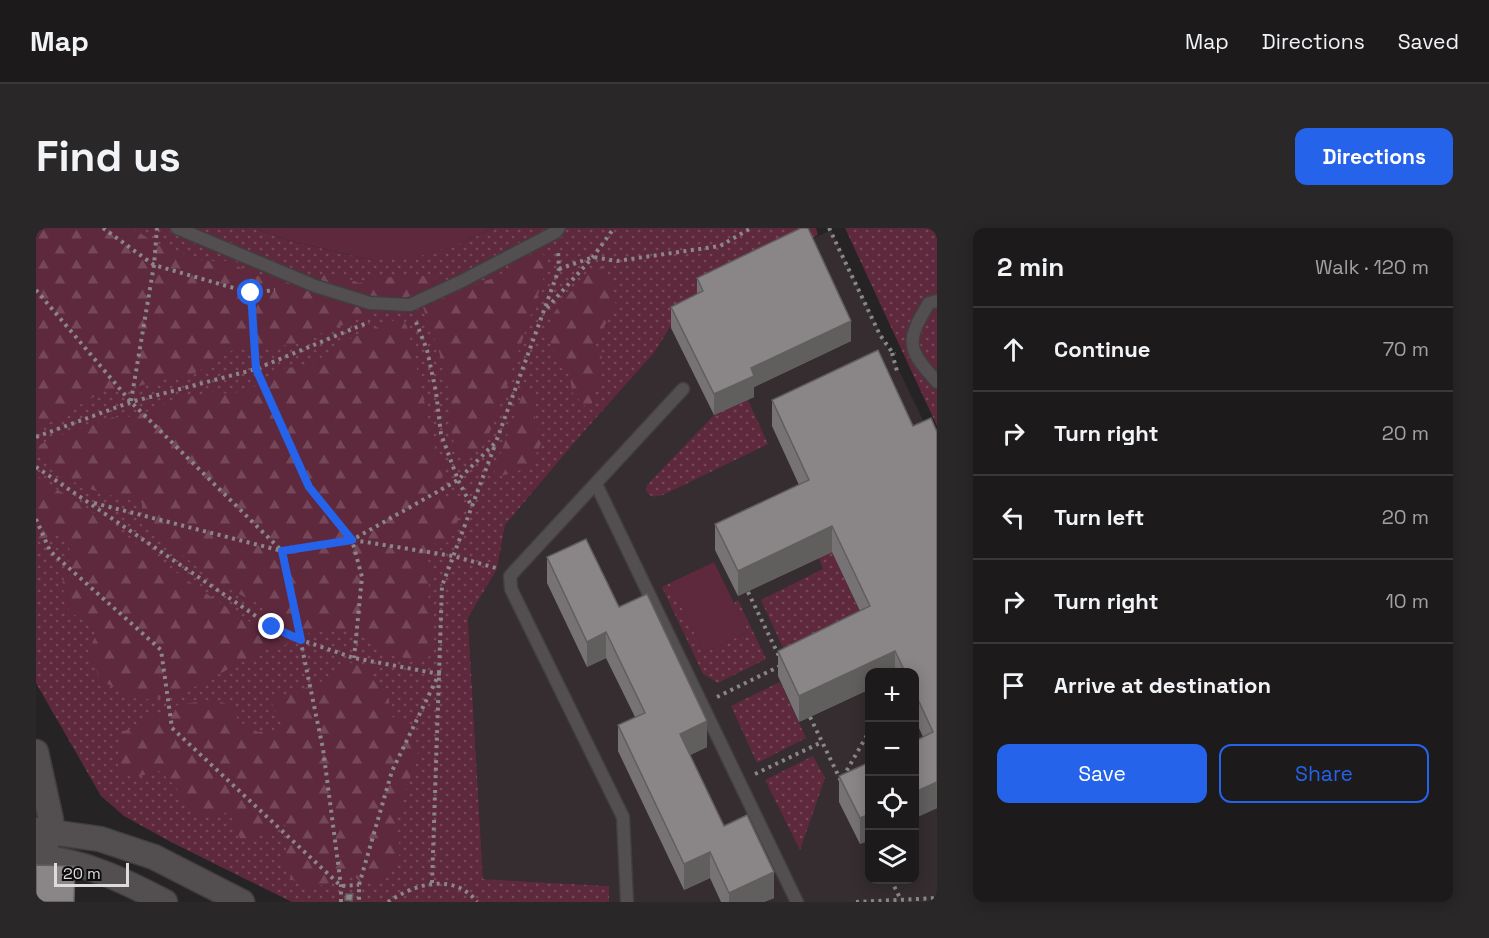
<!DOCTYPE html>
<meta charset="utf-8">
<style>
body{margin:0;font-family:"Space Grotesk",sans-serif;background:#292728;color:#f1f3f6}
.controls{position:absolute;right:18px;bottom:18px;display:grid;overflow:hidden;border-radius:12px;box-shadow:0 3px 15px #0003}
.controls button{width:54px;height:54px;display:grid;place-items:center;padding:0;border:0;border-bottom:2px solid #3a383a;background:#1c1a1b;color:#f1f3f6;font:30px sans-serif}
.scale{position:absolute;left:18px;bottom:15px;width:75px;box-sizing:border-box;padding-left:6px;border:3px solid #dddbdb;border-top:0;font-size:16px;line-height:21px;white-space:nowrap;color:#dddbdb;-webkit-text-stroke:4px #0e0d0d;paint-order:stroke}
.stop{position:absolute;width:18px;height:18px;margin:-14px;border:4px solid #2563eb;border-radius:50%;background:#fff}
.stop.end{background:#2563eb;border-color:#fff;box-shadow:0 2px 6px #0008}
.list{margin:0;padding:0;list-style:none}
h2{display:flex;justify-content:space-between;align-items:center;height:78px;margin:0;padding:0 24px;font-size:26px}
h2 small{font-size:20px;font-weight:400;color:#a0a1a3}
.list li{display:grid;grid-template-columns:39px 1fr auto;gap:18px;align-items:center;box-sizing:border-box;height:84px;padding:0 24px;border-top:2px solid #3a383a}
.list b{display:block;font-size:22px;white-space:nowrap}
.list em{font-size:20px;font-style:normal;color:#a0a1a3}
.actions{display:flex;gap:12px;padding:18px 24px}
.actions a{flex:1;padding:14px 0;border:2px solid #2563eb;border-radius:12px;text-align:center;font-size:21px;color:#2563eb}
.actions .main{background:#2563eb;color:#fff}
.icon{flex:none;width:33px;height:33px;fill:none;stroke:currentColor;stroke-width:2;stroke-linecap:round;stroke-linejoin:round}
.map{position:relative;flex:none;width:901px;height:674px;overflow:hidden;border-radius:12px}
header{display:flex;align-items:center;gap:36px;box-sizing:border-box;height:84px;padding:0 30px;background:#1c1a1b;border-bottom:2px solid #3a383a}
header strong{font-size:28px}
nav{display:flex;gap:33px;margin-inline-start:auto;font-size:21px}
.intro{display:flex;align-items:center;justify-content:space-between;box-sizing:border-box;height:144px;padding:0 36px}
h1{margin:0;font-size:42px}
.button{padding:15px 27px;border-radius:12px;background:#2563eb;color:#fff;font-size:21px;font-weight:700}
main{display:flex;gap:36px;padding:0 36px}
aside{flex:1;background:#1c1a1b;border-radius:12px;box-shadow:0 3px 15px #0003}
.map>svg:first-child{display:block}
.built{fill:#352d2f;fill-rule:evenodd}
.grass{fill:url(#grass-dots)}
.forest{fill:url(#forest-firs)}
.pitch{fill:#5e293d}
.lines{fill:none;stroke-linecap:round;stroke-linejoin:round}
.lane-casing{stroke:#403e3e;stroke-width:15}
.street-casing{stroke:#403e3e;stroke-width:27}
.path{stroke:#8a8788;stroke-width:4;stroke-dasharray:3 4.5;stroke-linecap:butt}
.lane{stroke:#534f50;stroke-width:12}
.street{stroke:#534f50;stroke-width:24}
.wall{fill:#777374}
.shaded-wall{fill:#615e5e}
.building{fill:#8a8687;stroke:#615e5e;stroke-width:1.5}
.route{stroke:#2563eb;stroke-width:8}
</style>
<header>
<strong>Map</strong>
<nav><a>Map</a><a>Directions</a><a>Saved</a></nav>
</header>
<div class="intro"><h1>Find us</h1><a class="button">Directions</a></div>
<main>
<div class="map">
<svg width="901" height="674" viewBox="0 0 901 674">
<defs>
<pattern id="grass-dots" width="8" height="8" patternUnits="userSpaceOnUse" patternTransform="scale(1.5)"><rect width="8" height="8" fill="#5e293d"/><path d="M2 2h.1M6 6h.1" fill="none" stroke="#754758" stroke-width="1.8" stroke-linecap="round"/></pattern>
<pattern id="forest-firs" width="22" height="20" patternUnits="userSpaceOnUse" patternTransform="scale(1.5)"><rect width="22" height="20" fill="#5e293d"/><path d="M5 1l3.5 6h-7zM16 11l3.5 6h-7z" fill="#754758"/></pattern>
</defs>
<rect width="100%" height="100%" fill="#262324"/>
<path class="built" d="M795,2L901,221V674H573V658L447,651L432,390L461,341L469,297L544,208L618,125L653,69ZM834,445H878V652H834Z"/>
<g class="grass">
<path d="M0,0H219L251,12L335,32L428,14L457,0H780L782,7L653,69L618,125L544,208L469,297L461,341L432,390L447,651L573,658V674H256L135,614L88,588L65,568L0,455Z"/>
<path d="M809,0H901V198Z"/>
<path d="M712,172L732,216L627,267C619,269 615,270 610,263L611,257L678,187Z"/>
<path d="M796,324L830,397L753,433L725,372L787,341L783,330Z"/>
<path d="M634,355L668,425L712,404L698,375L702,372L730,431L682,455L667,446L626,359Z"/>
<path d="M744,454L770,510L721,535L695,478Z"/>
<path d="M777,528L789,550L764,622L729,552Z"/>
</g>
<g class="forest">
<path d="M0,0H96L124,18L167,33H190L224,49L300,46L323,55L339,50L378,48H395L401,51L399,59L366,71L335,86L255,117L199,120L185,131L155,147L125,152L88,162L68,163L11,196L0,199Z"/>
<path d="M502,22L512,31L509,46L458,195L448,216L434,229H423C412,205 415,181 411,155C407,128 395,105 387,79L414,66L460,49Z"/>
<path d="M567,38L574,54L580,77L559,115L566,129L562,156L555,178H549L536,164L534,148L522,137L517,119L510,106L518,85L528,71L559,39Z"/>
<path d="M366,89L372,101L395,203L409,244L401,256L409,269L422,268L426,284L411,315L396,316L392,333L399,343L391,362L396,385L394,427L389,433C357,427 347,430 324,404L293,401L277,406L251,401L235,382L191,360L106,298V275C68,266 26,257 0,225L2,218L16,210L78,189L88,190L117,182L137,172L176,164L196,166L220,158L239,142L276,136L311,112Z"/>
<path d="M489,160L499,173V195L507,211C496,237 492,242 464,248L458,243Z"/>
<path d="M0,247C29,267 60,285 88,306C141,345 194,385 253,416L227,423L141,468L102,472L89,464L65,453L52,424L60,407L52,394L33,384L26,357L35,325L26,305L0,312Z"/>
<path d="M306,433L337,440L332,446L353,471L354,487L379,505L382,524L378,540L368,566L367,576L361,590L359,605L365,620L361,636L350,651L334,655L324,654L315,645C296,654 272,668 255,650C251,645 248,640 248,633C247,625 254,613 254,601L247,596C232,604 221,613 204,610L193,584L165,591L149,577L139,558L124,543L96,550L82,541L83,504L103,499L112,490L142,477L179,471L196,479L206,495L222,504L239,502L249,492L239,483L232,466L252,467L299,448L305,441Z"/>
</g>
<g class="pitch">
<path d="M219,0H457L428,14L390,27L335,32L251,12Z"/>
<path d="M678,334L712,404L668,425L634,355Z"/>
</g>
<g class="lines">
<g class="lane-casing">
<g id="lane">
<path d="M141,0L279,58L334,75L374,77L426,53L520,4L523,0"/>
<path d="M901,73L893,75C869,114 871,121 901,154"/>
<path d="M560,256L761,674"/>
<path d="M591,674L587,589L475,361L474,348L647,161"/>
</g>
</g>
<g class="street-casing">
<g id="street">
<path d="M0,524L15,592L10,619"/>
<path d="M0,602L64,611L118,629L206,674"/>
<path d="M0,629C46,632 89,653 129,674"/>
</g>
</g>
<g class="path">
<path d="M67,0L118,37L215,65L239,62"/>
<path d="M793,0L844,107L856,124L859,126"/>
<path d="M523,41L557,29L581,33L684,18L715,0"/>
<path d="M216,51L215,65L220,141L273,259L316,312L326,349L318,430"/>
<path d="M0,62L95,174L246,323L287,521L305,658V674"/>
<path d="M511,80L557,29L578,0"/>
<path d="M380,94L391,122L400,164L405,206L422,252L436,279"/>
<path d="M856,125L861,143"/>
<path d="M95,173L118,37L121,0"/>
<path d="M0,209L95,174L220,141L333,94"/>
<path d="M0,239L236,399L265,412L318,430L403,446L356,543L323,657V674"/>
<path d="M58,275L246,323L316,312L422,252L460,214L523,41L522,22"/>
<path d="M0,291L14,323L125,422L136,500L305,658L323,657"/>
<path d="M317,312L417,328L460,340"/>
<path d="M712,364L743,428"/>
<path d="M681,469L744,438"/>
<path d="M774,489L805,553"/>
<path d="M719,546L786,514"/>
<path d="M807,549L834,502"/>
<path d="M855,652L865,672"/>
<path d="M396,655L406,358L459,217"/>
<path d="M352,674C378,656 418,644 441,674"/>
<path d="M820,674L901,670"/>
</g>
<use href="#lane" class="lane"/>
<use href="#street" class="street"/>
</g>
<g class="wall">
<path d="M661,50L815,113L718,159V169L678,187L635,100V79L661,67Z"/>
<path d="M736,172L877,198L901,580L879,590V513L887,509L879,491V444H834V461L763,494L742,448V423L824,383L796,324L702,368L679,322V296L763,257L736,198Z"/>
<path d="M511,329L583,379L671,519L654,527L688,598L738,670L728,674H685L674,650L648,662L582,523V497L599,489L570,430L551,439L511,355Z"/>
<path d="M834,534V612L824,616L803,574V548Z"/>
</g>
<g class="shaded-wall">
<path d="M815,93V113L718,159V169L678,187V166L715,140Z"/>
<path d="M796,298V324L702,368V343Z"/>
<path d="M570,404V430L551,439V414Z"/>
<path d="M859,423V444H834V461L763,494V468Z"/>
<path d="M671,493V519L644,532V506Z"/>
<path d="M901,554V580L879,590V564Z"/>
<path d="M834,586V612L824,616V590Z"/>
<path d="M674,624V650L648,662V636Z"/>
<path d="M738,644V670L728,674H693V665Z"/>
</g>
<g class="building">
<path d="M765,0H772L815,93L715,140L718,148L678,166L635,79L667,63L661,50Z"/>
<path d="M842,122L877,198L895,190L901,204V554L879,564V513L897,504L879,465V444H869L859,423L763,468L742,423L834,378L796,298L702,343L679,296L773,252L736,172Z"/>
<path d="M550,311L583,379L611,366L671,493L644,506L688,598L711,587L738,644L693,665L674,624L648,636L582,497L609,485L570,404L551,414L511,329Z"/>
<path d="M834,534V586L824,590L803,548Z"/>
<path d="M0,637L39,638L38,674H0Z"/>
<path d="M310,666H317L316,673L309,672Z"/>
</g>
<g class="lines">
<path class="route" d="M215,65L220,141L273,259L316,312L246,323L265,412L236,399"/>
</g>
</svg>
<div class="controls">
<button>+</button>
<button>−</button>
<button><svg class="icon" aria-label="locate" viewBox="0 0 24 24"><circle cx="12" cy="12" r="6"/><path d="M12 2v4M12 18v4M2 12h4M18 12h4"/></svg></button>
<button><svg class="icon" aria-label="layers" viewBox="0 0 24 24"><path d="M12 4l9 5-9 5-9-5zM3 14l9 5 9-5"/></svg></button>
</div>
<div class="scale">20 m</div>
<div class="stop" style="left:215px;top:65px"></div>
<div class="stop end" style="left:236px;top:399px"></div>
</div>
<aside>
<h2>2 min<small>Walk · 120 m</small></h2>
<ul class="list">
<li><svg class="icon" aria-label="ahead" viewBox="0 0 24 24"><path d="M12 20V5M6 11l6-6 6 6"/></svg><div><b>Continue</b></div><em>70 m</em></li>
<li><svg class="icon" aria-label="right" viewBox="0 0 24 24"><path d="M7 20v-9h11M14 6l5 5-5 5"/></svg><div><b>Turn right</b></div><em>20 m</em></li>
<li><svg class="icon" aria-label="left" viewBox="0 0 24 24"><path d="M17 20v-9H6M10 6l-5 5 5 5"/></svg><div><b>Turn left</b></div><em>20 m</em></li>
<li><svg class="icon" aria-label="right" viewBox="0 0 24 24"><path d="M7 20v-9h11M14 6l5 5-5 5"/></svg><div><b>Turn right</b></div><em>10 m</em></li>
<li><svg class="icon" aria-label="arrive" viewBox="0 0 24 24"><path d="M6 21V4h12l-3 4 3 4H6"/></svg><div><b>Arrive at destination</b></div></li>
</ul>
<div class="actions"><a class="main">Save</a><a>Share</a></div>
</aside>
</main>
